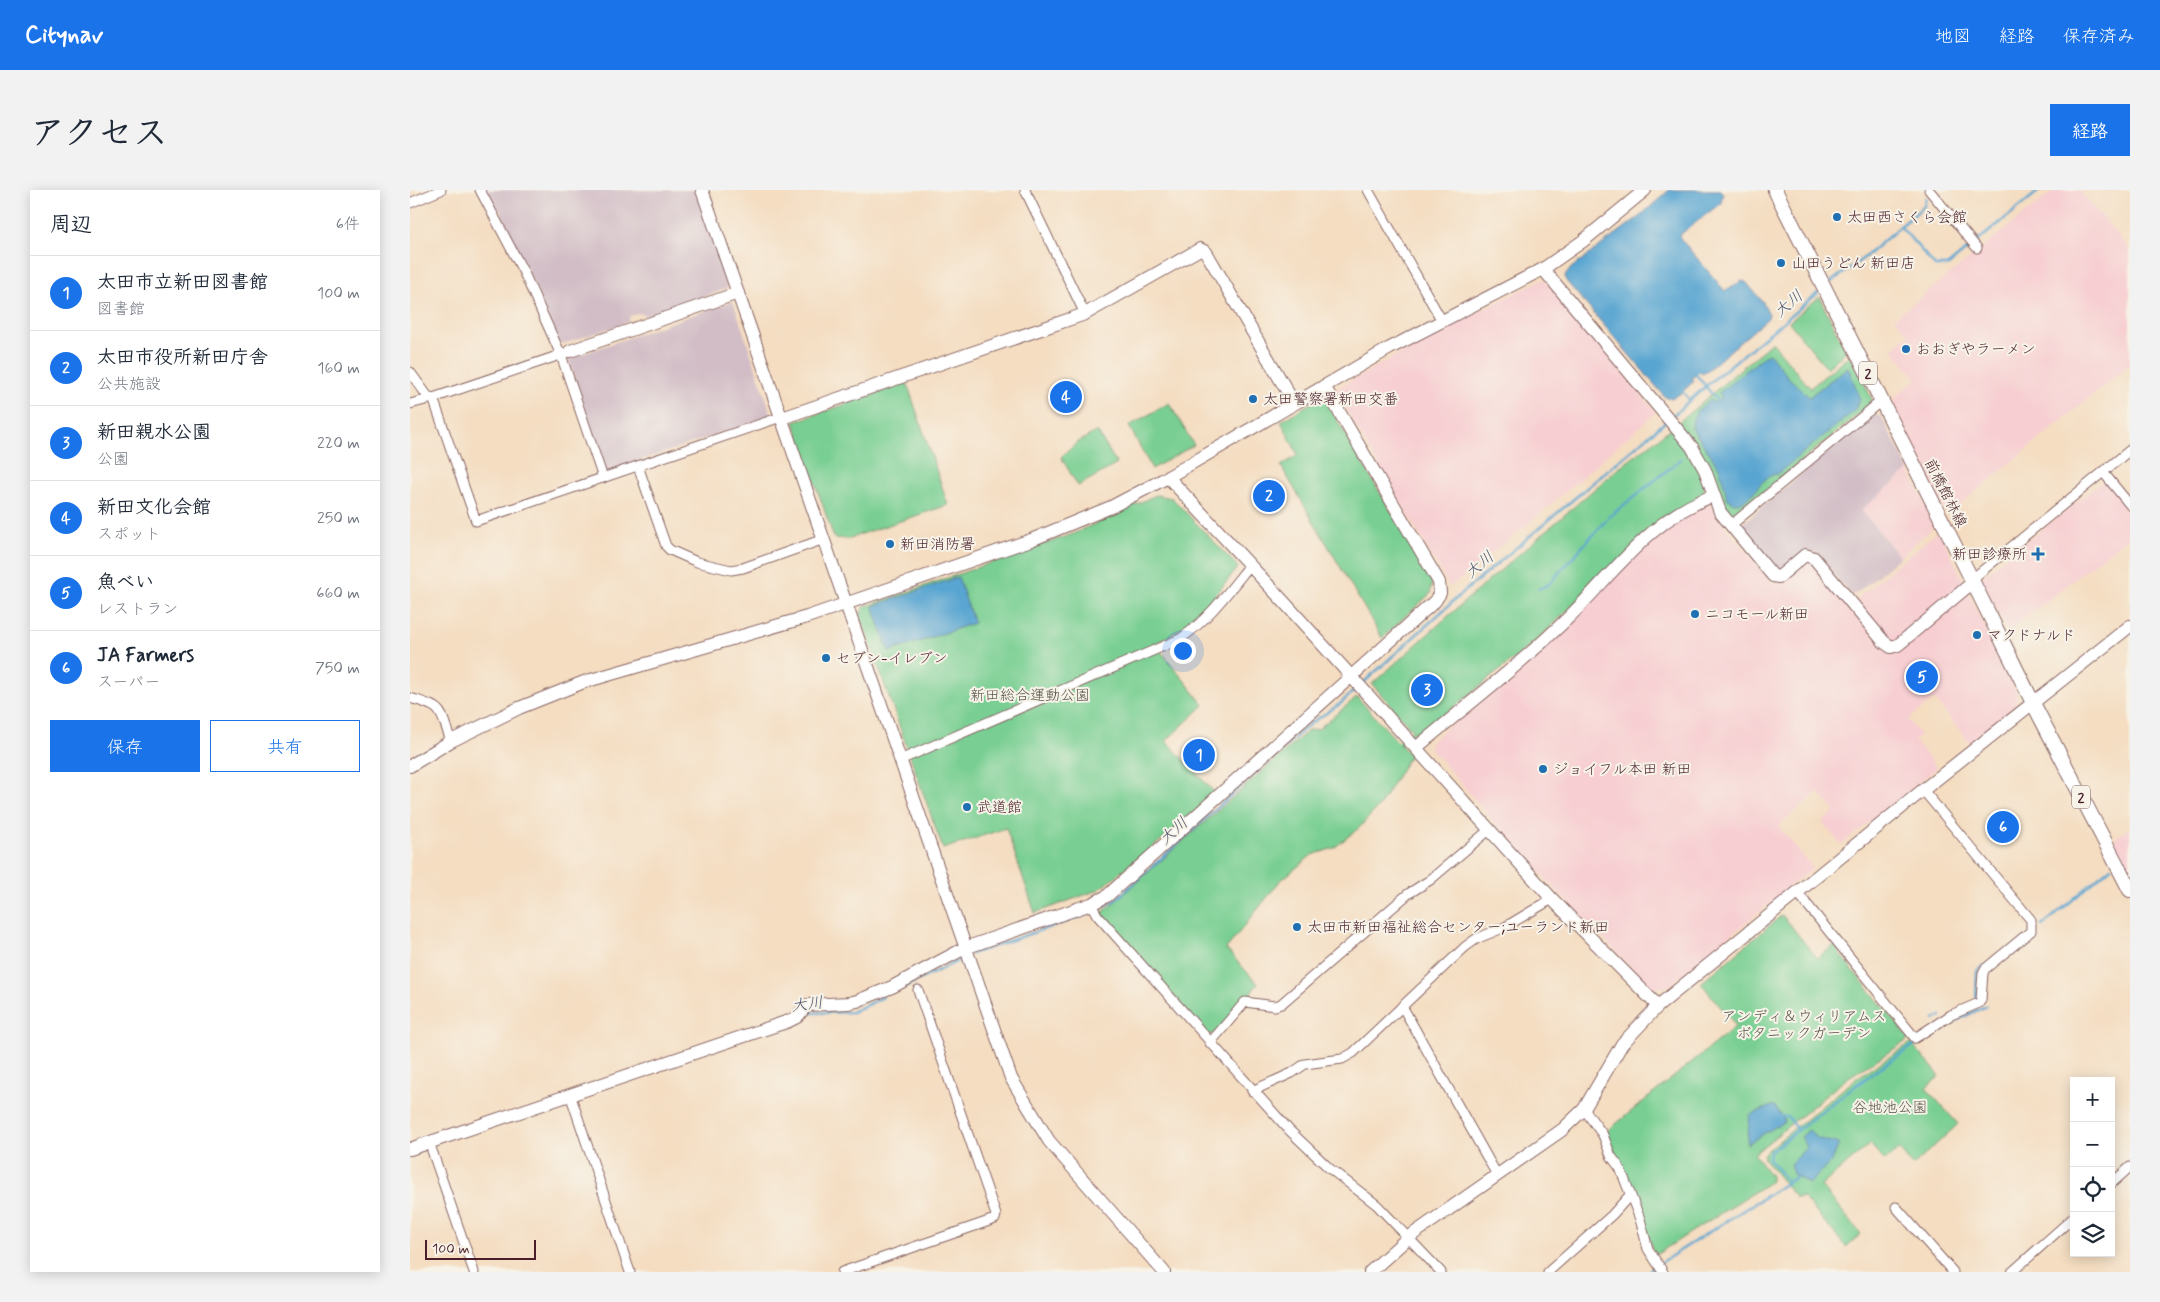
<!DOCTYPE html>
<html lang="ja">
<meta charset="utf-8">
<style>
body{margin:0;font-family:Mynerve,"Klee One",sans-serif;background:#f2f2f3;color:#1f2937}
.controls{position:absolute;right:15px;bottom:15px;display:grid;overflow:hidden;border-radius:0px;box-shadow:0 2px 12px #0003}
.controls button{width:45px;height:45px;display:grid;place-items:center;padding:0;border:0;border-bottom:1px solid #e0e1e3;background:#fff;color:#1f2937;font:25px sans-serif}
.scale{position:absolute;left:15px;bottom:12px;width:111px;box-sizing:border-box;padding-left:5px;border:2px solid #4a1f2b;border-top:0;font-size:14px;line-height:18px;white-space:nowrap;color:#4a1f2b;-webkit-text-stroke:4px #f7f3e8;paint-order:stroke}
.you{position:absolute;left:772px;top:460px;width:18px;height:18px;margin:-12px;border:4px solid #fff;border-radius:50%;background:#1a73e8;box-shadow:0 0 0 8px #1a73e833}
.badge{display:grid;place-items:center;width:32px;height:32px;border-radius:50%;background:#1a73e8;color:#fff;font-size:16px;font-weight:700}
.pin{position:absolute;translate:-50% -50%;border:2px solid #fff;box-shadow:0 1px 5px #0006}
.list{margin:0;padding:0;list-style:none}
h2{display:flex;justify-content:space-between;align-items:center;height:65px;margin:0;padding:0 20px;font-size:21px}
h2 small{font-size:16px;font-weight:400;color:#747a83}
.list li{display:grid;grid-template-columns:32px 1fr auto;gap:15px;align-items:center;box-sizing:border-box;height:75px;padding:0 20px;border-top:1px solid #e0e1e3}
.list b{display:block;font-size:19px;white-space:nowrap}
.list p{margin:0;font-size:16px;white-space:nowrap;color:#747a83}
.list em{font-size:16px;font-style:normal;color:#747a83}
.actions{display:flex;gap:10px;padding:15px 20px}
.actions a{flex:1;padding:11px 0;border:1px solid #1a73e8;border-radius:0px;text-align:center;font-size:18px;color:#1a73e8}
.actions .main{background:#1a73e8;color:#fff}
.icon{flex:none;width:28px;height:28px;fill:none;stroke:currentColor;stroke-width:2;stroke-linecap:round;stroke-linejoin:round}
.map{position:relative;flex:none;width:1720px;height:1082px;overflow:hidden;border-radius:0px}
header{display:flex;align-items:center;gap:30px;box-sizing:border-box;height:70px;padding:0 25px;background:#1a73e8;color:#fff}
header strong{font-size:24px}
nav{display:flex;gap:28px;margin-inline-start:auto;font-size:18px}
.intro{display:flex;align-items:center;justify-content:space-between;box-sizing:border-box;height:120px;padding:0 30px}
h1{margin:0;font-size:35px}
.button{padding:12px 22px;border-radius:0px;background:#1a73e8;color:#fff;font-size:18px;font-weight:700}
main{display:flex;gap:30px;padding:0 30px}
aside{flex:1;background:#fff;border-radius:0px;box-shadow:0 2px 12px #0003}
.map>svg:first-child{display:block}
.built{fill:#f7cfd2}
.industrial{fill:#d2bdc6}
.green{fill:#79cf93;stroke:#62775f}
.water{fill:#58a5d1;stroke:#51627e}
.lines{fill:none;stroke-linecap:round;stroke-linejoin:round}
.stream{stroke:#58a5d1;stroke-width:2.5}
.street-casing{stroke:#866260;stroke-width:11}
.secondary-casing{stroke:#866260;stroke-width:14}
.primary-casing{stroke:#866260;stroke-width:16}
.street{stroke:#fff;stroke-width:9}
.secondary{stroke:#fff;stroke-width:12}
.primary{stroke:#fff;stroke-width:14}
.poi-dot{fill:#1f6fb2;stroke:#f7f3e8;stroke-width:2}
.labels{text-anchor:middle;stroke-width:4;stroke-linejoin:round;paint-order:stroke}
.shield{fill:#f7f3e8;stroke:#7e5f64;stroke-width:1}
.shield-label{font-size:14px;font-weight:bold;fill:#4a1f2b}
.poi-label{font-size:15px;fill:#4a1f2b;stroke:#f7f3e8;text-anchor:start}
.street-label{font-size:15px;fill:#4a1f2b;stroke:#f7f3e8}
.park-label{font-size:15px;fill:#58544a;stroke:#f7f3e8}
.water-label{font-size:16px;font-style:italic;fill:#50556d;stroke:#f7f3e8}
</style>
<header>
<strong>Citynav</strong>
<nav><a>地図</a><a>経路</a><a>保存済み</a></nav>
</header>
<div class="intro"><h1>アクセス</h1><a class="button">経路</a></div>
<main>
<aside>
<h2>周辺<small>6件</small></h2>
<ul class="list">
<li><span class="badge">1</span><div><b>太田市立新田図書館</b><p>図書館</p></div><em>100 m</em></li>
<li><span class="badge">2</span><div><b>太田市役所新田庁舎</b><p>公共施設</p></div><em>160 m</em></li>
<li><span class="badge">3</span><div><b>新田親水公園</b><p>公園</p></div><em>220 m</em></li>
<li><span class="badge">4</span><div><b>新田文化会館</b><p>スポット</p></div><em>250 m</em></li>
<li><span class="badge">5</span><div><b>魚べい</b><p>レストラン</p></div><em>660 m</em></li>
<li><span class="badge">6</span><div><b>JA Farmers</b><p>スーパー</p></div><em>750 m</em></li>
</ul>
<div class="actions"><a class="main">保存</a><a>共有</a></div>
</aside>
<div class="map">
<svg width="1720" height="1082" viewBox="0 0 1720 1082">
<rect width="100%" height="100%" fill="#f7f3e8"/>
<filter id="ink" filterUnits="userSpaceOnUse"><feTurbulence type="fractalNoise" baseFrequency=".02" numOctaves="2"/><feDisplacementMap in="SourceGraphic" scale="10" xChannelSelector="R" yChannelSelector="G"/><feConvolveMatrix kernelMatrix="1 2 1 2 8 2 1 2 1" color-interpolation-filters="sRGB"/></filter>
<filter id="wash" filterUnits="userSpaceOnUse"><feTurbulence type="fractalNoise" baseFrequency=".0096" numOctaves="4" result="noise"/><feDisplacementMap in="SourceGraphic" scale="20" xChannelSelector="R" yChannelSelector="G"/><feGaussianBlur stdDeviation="1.12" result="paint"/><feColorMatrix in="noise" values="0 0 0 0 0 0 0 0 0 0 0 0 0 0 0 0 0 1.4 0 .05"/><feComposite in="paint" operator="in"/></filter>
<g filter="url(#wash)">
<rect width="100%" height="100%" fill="#f4ddc1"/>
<g class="built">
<path d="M1645,0H1669L1720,60V174L1537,325L1481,211L1507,189L1482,159L1499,145L1485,128Z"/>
<path d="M1133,89L1246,222L1124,329L1040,397L925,201L926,199L1012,151Z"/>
<path d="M1499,280L1525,335L1490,367L1451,320Z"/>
<path d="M1696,289L1720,320V345L1598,442L1570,388Z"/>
<path d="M1296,312L1302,316L1315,337L1365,396L1395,370L1401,371L1481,466L1555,404L1559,405L1607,503L1606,515L1559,552L1524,509L1498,530L1510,545L1504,550L1527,578L1431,655L1412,632L1425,621L1408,602L1368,636L1403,678L1257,797L1241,798L1173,728L1099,649L1020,558V553L1244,347L1267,329Z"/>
<path d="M1526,343L1531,344L1554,393L1485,451L1479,450L1447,412L1450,406Z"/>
<path d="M1720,637V686L1704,653L1706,648Z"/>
</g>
<g class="industrial">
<path d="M76,0H286L318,94L316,99L235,126L230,123L220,126L218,132L153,154L149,152L125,96L98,43L90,19L86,18Z"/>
<path d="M323,111L362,226L196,282L158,169Z"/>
<path d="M1461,225L1471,226L1499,280L1451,320L1490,367L1447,403L1442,405L1403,362L1370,382L1364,380L1331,340L1332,334Z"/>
</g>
<g class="green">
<path d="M1409,107L1436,161L1417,178L1379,132Z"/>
<path d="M1362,152L1400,198L1440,165L1462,209L1459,215L1324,327L1319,326L1282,265L1295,295L1293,304L1179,400L1126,451L1012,543L1004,542L990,554L1000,565L970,615L950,637L924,658L902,665L870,691L816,759L848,794L842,801L840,809L803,844H797L691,724L899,540L908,539L947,507L988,552L1002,540L962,494L1054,412L1204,282L1269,232Z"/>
<path d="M497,193L538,315L437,349L424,348L384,232Z"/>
<path d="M913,206L1022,391L1020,404L972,448L871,276L888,265L871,231Z"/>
<path d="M759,213L784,255L742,279L719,236Z"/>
<path d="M687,241L707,274L668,296L651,267L667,253Z"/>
<path d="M746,305L762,308L828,377C804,408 781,436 745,454L794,515L756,551L806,604L768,637L688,700L625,723L596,638L533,659L450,425L454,417L663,344Z"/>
<path d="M1372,725L1407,768L1425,755L1431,766L1499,848L1495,852L1437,888L1344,964L1361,986V991L1247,1064L1243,1063L1233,1024L1204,964L1196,942L1326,836L1291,793Z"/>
<path d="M1501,853L1530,886L1516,898L1548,934L1503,976L1489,959L1475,971L1460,954L1411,996L1451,1044L1436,1057L1393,1007L1386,1008L1353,968L1354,963L1448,887Z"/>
</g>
<g class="water">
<path d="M1259,0H1310L1313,3L1311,13L1271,44L1270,48L1315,101L1332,91L1336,92L1353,112L1359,124L1358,128L1293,184L1289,182L1282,188L1284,191C1276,198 1267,210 1256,208L1156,91L1155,86L1161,78L1230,26Z"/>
<path d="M1358,163L1361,165L1378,187L1399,207L1438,177L1450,209L1444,221L1367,284C1348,286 1345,313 1324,313L1317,308L1310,279L1282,238L1283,229L1287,221L1301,210L1304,213L1312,207L1309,203Z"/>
<path d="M548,387L564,433L479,462L463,416Z"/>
<path d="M1364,915L1375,931L1337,954L1340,925Z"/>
<path d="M1399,940L1407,948L1429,954L1422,971L1399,994L1383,984L1380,974L1397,957L1391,947Z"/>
</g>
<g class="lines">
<g class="stream">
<path d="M1490,36L1525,76H1537L1630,0"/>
<path d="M1421,92L1455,67L1514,16L1516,8"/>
<path d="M1284,182L1309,213"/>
<path d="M1271,200L1280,210"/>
<path d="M1262,226L1311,183L1408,103"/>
<path d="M1129,399L1139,394L1198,328L1271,269"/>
<path d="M952,494L1049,406L1256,231"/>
<path d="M1632,736L1701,677"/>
<path d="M561,764L681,723L704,711L901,533L930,514L946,499"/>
<path d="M494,797L554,768"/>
<path d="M1566,810L1567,781L1573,776"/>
<path d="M397,823L442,822L473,807"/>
<path d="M1524,830L1531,826"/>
<path d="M1372,926L1379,928L1388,940"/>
<path d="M1377,992L1359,969L1360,962C1428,908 1497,852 1576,816"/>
<path d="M1252,1072L1386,987"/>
<path d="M1238,1082L1243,1077"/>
</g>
</g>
</g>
<g filter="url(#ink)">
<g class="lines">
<g class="street-casing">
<g id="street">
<path d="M70,0L114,83L151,165L193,288"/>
<path d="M615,0L675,124"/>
<path d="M958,0L1032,131"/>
<path d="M1519,0L1567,58"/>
<path d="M0,13L31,0"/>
<path d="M0,182L19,208"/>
<path d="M23,208L66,331L371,227"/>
<path d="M0,214L23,208L156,163"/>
<path d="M228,276L256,356L260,360L287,372L321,380L333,378L414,349"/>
<path d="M1693,282L1720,315"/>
<path d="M1320,336L1471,211"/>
<path d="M1563,392L1567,385L1720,260"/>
<path d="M0,508C35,518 29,519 41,551"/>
<path d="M490,570L770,449C798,430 819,401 840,375"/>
<path d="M1387,702L1505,848L1541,825L1569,813L1571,810L1573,783L1575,779L1621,741V730L1513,600"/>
<path d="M681,714L687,725L879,940L919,978L967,1015L1031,1082"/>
<path d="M992,816L1087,985"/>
<path d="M800,853L835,812L865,816L871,814L998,704L1020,690L1079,640"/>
<path d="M842,901L882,883L895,874L932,869L943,863L1055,757L1066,749L1095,737L1142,709"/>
<path d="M160,904L220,1082"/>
<path d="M1174,919L1193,945L1201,966L1210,978L1230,1029L1238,1059L1253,1082"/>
<path d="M19,952L64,1082"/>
<path d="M1701,994L1720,977"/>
<path d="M1486,1017L1543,1082"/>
<path d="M432,1082L585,1029L586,1025L508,800"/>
<path d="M1138,1082L1202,1025L1220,1005"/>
<path d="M1602,1082L1664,1027"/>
</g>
</g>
<g class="secondary-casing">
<g id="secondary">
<path d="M292,0L601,888L639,951L754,1082"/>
<path d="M1133,79L1282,257L1295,280L1310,322L1363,386L1369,387L1395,365L1404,368L1474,452L1481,457L1488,455L1563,392"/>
<path d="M160,161L328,103"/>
<path d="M372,228L675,124L790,59L796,62L884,213"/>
<path d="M758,287L874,412L1142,709L1248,816"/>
<path d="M1006,558C1057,515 1111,474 1159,427C1203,384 1242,327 1303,306"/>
<path d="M0,576L41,551L109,518L174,492L397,427L621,350L701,317L758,287L980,158L1133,79L1173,51L1235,0"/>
<path d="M0,959L379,831L387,827L397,815L439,813L447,811L482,797L555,758L681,714L697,706L1025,411L1030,403L1029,392L914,196"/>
<path d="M960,1082L999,1047L1152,940L1174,919L1212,854L1248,816L1513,600L1720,436"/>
</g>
</g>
<g class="primary-casing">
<path id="primary" d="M1365,0L1550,366L1623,513L1720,700"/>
</g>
<use href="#street" class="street"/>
<use href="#secondary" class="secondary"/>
<use href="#primary" class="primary"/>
</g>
</g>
<g class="poi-dot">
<circle cx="1427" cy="27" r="5"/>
<circle cx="1371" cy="73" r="5"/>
<circle cx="1496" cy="159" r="5"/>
<circle cx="843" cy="209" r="5"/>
<circle cx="480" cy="354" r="5"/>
<path d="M1625.5 356.5h5v5h5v5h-5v5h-5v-5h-5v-5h5z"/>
<circle cx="1285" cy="424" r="5"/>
<circle cx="1567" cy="445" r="5"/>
<circle cx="416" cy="468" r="5"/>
<circle cx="1133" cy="579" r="5"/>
<circle cx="557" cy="617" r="5"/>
<circle cx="887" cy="737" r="5"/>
</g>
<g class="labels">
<g class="shield">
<rect x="1449" y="171.5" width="18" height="23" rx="4"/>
<rect x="1662" y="595.5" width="18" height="23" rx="4"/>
</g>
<g class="shield-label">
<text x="1458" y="188">2</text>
<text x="1671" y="612">2</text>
</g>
<g class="poi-label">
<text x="1437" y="32">太田西さくら会館</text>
<text x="1381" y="78">山田うどん 新田店</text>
<text x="1506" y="164">おおぎやラーメン</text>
<text x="853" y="214">太田警察署新田交番</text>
<text x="490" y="359">新田消防署</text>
<text x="1617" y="369" text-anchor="end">新田診療所</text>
<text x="1295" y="429">ニコモール新田</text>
<text x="1577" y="450">マクドナルド</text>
<text x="426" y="473">セブン-イレブン</text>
<text x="1143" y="584">ジョイフル本田 新田</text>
<text x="567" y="622">武道館</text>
<text x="897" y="742">太田市新田福祉総合センター;ユーランド新田</text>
</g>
<g class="street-label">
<text transform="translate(1536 303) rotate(63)" y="5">前橋館林線</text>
</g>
<g class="park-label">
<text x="620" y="510">新田総合運動公園</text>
<text x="1394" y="831">アンディ＆ウィリアムス<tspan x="1394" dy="17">ボタニックガーデン</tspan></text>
<text x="1480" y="922">谷地池公園</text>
</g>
<g class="water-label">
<text transform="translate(1378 113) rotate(-40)" y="6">大川</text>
<text transform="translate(1069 374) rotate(-40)" y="6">大川</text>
<text transform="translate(763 640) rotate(-42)" y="6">大川</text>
<text transform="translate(397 813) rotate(-7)" y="6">大川</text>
</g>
</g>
</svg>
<div class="controls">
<button>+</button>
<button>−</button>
<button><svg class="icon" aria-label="locate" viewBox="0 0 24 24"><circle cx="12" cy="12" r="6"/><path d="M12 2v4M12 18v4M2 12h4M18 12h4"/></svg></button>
<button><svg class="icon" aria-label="layers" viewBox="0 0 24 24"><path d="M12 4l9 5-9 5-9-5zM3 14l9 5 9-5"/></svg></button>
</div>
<div class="scale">100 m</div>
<div class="you"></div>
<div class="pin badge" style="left:789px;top:565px">1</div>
<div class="pin badge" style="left:859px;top:306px">2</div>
<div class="pin badge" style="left:1017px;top:500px">3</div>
<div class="pin badge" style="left:656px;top:207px">4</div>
<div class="pin badge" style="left:1512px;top:487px">5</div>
<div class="pin badge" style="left:1593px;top:637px">6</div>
</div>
</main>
